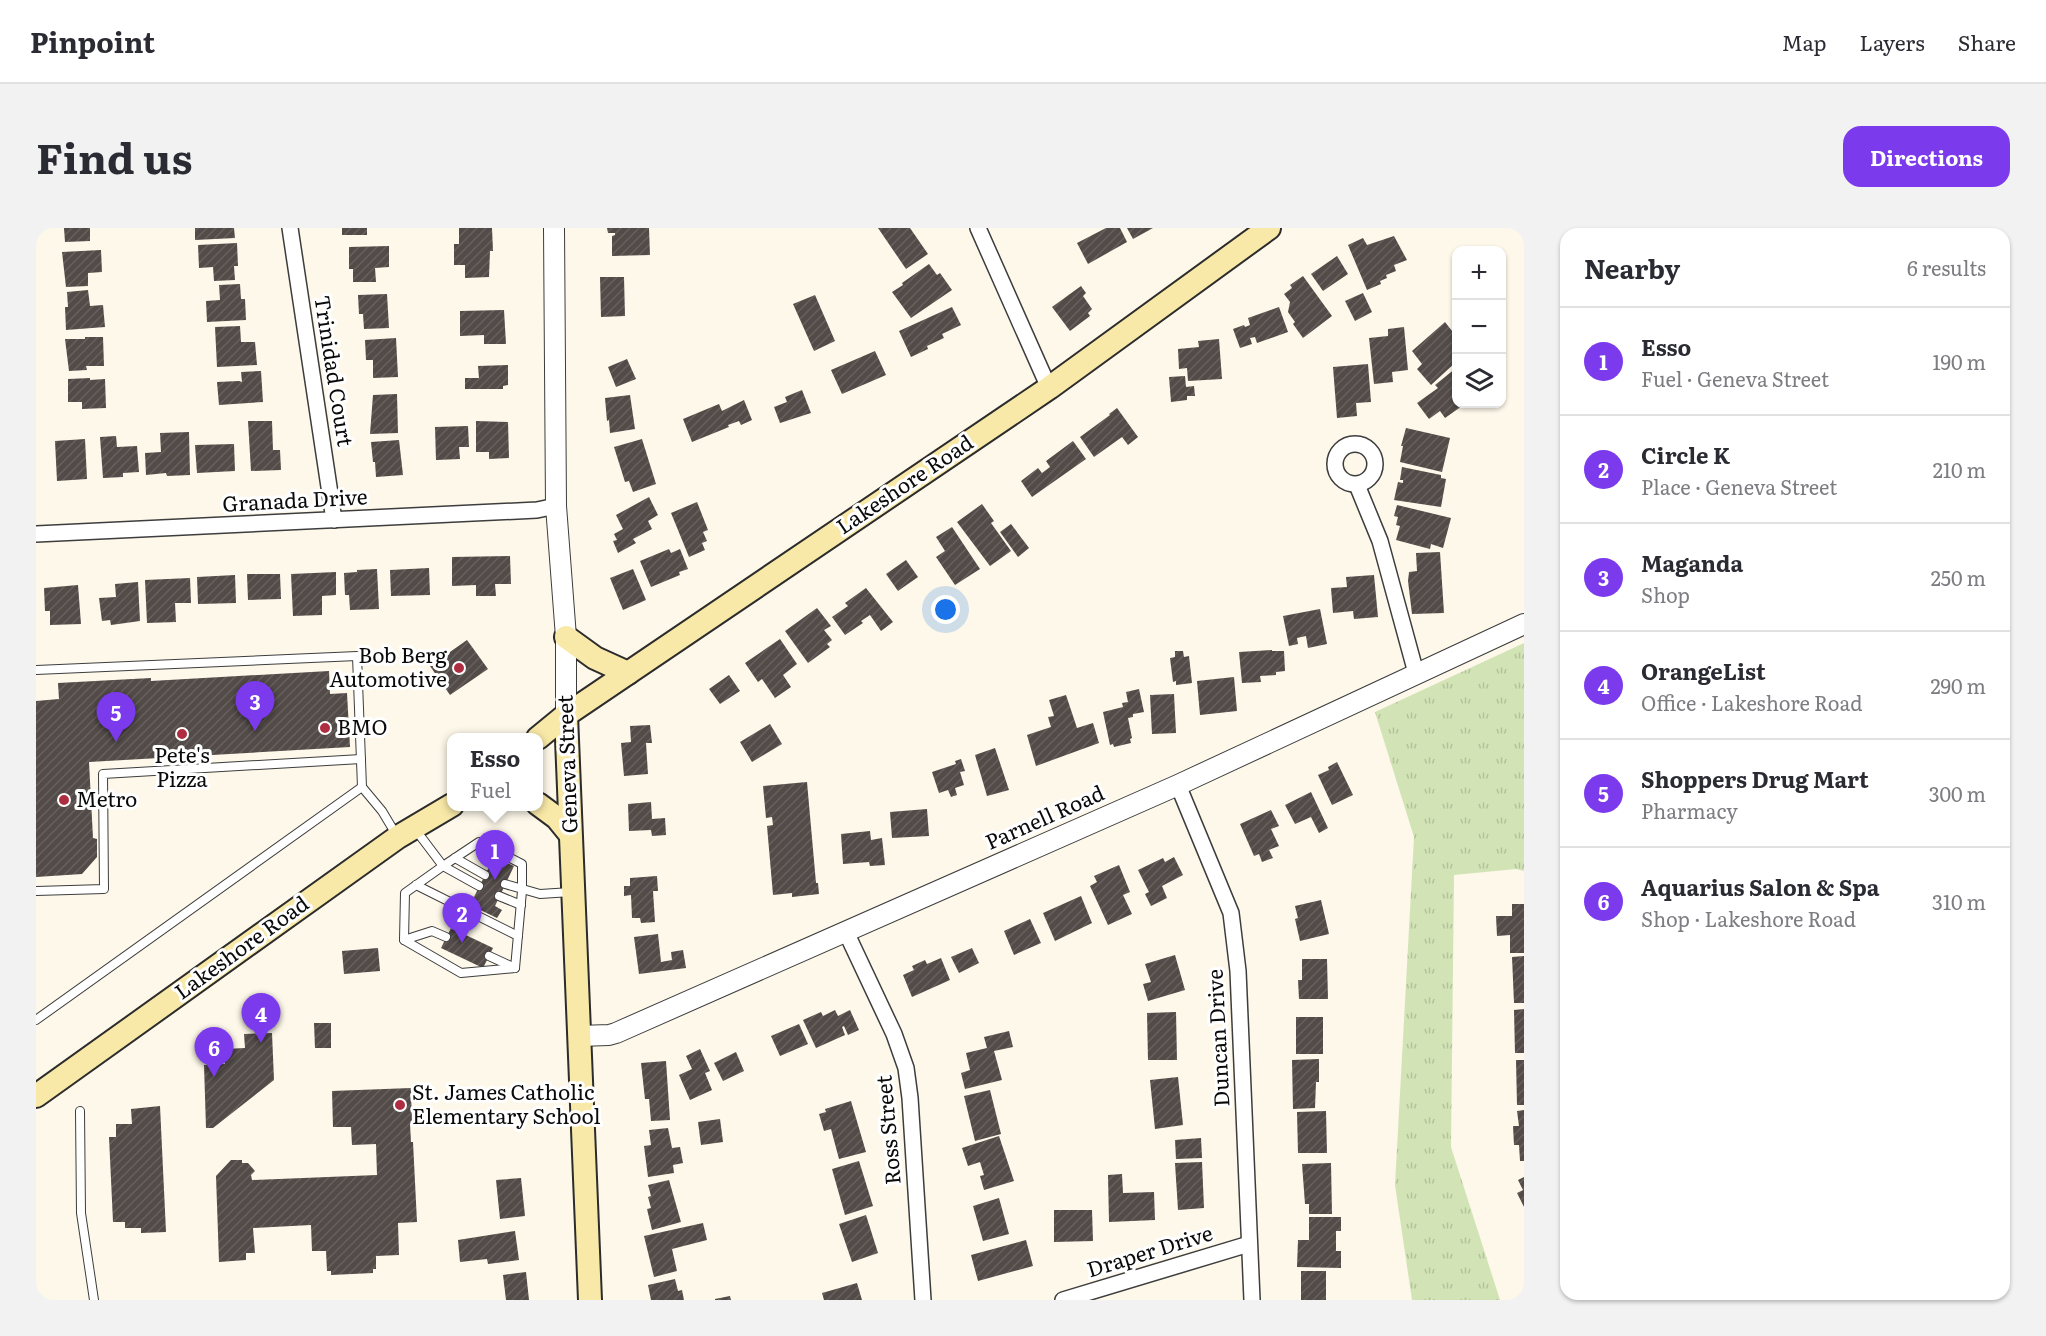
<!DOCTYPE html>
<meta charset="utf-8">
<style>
body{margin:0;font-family:Literata,serif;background:#f2f2f3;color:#2b2b33}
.controls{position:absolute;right:18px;top:18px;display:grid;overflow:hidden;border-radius:12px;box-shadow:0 2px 4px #0004}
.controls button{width:54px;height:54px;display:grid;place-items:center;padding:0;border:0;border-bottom:2px solid #e1e1e2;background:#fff;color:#2b2b33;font:30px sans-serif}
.you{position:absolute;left:910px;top:382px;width:21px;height:21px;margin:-15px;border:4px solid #fff;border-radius:50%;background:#1a73e8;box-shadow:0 0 0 9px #1a73e833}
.badge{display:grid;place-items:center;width:39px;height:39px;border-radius:50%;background:#7c3aed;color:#fff;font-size:20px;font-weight:700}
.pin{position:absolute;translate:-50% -50px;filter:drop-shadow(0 2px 3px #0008)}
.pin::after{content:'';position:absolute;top:32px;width:21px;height:18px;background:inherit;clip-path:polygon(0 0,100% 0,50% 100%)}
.popup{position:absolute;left:411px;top:505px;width:96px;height:78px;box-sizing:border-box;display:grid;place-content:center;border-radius:12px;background:#fff;filter:drop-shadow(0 2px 4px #0005);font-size:20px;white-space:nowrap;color:#7c7c81}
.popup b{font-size:22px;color:#2b2b33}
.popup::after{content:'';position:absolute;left:50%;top:100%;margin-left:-12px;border:12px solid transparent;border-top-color:#fff}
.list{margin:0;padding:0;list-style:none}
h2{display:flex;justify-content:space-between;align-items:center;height:78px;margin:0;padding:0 24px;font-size:26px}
h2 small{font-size:20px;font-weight:400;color:#7c7c81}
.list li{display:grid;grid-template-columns:39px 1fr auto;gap:18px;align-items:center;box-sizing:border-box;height:108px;padding:0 24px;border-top:2px solid #e1e1e2}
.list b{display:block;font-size:22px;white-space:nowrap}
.list p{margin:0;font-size:20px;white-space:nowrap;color:#7c7c81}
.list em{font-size:20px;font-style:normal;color:#7c7c81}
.icon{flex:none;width:33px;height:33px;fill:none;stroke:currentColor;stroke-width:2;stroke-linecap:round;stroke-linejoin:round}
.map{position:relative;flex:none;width:1488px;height:1072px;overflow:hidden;border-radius:18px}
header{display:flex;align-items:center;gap:36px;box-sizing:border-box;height:84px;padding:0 30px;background:#fff;border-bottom:2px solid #e1e1e2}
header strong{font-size:28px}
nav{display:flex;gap:33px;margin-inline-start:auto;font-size:21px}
.intro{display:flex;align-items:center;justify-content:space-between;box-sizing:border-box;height:144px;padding:0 36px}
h1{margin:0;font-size:42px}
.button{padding:15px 27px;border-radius:18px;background:#7c3aed;color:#fff;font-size:21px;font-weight:700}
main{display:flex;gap:36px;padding:0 36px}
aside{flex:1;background:#fff;border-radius:18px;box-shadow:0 2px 4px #0004}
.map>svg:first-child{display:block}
.park{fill:url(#park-tufts)}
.building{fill:url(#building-hatch)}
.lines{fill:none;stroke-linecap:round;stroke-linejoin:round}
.service-casing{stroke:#3d3d3d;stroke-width:10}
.minor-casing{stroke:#3d3d3d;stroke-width:18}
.tertiary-casing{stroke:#3d3d3d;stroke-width:22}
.secondary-casing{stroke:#2c2c2c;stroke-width:26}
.service{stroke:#fff;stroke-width:8}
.minor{stroke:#fff;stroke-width:15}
.tertiary{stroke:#fff;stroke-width:20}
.secondary{stroke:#f9e9a8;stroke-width:22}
.poi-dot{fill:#af2d40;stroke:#fff;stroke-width:2}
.labels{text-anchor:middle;stroke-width:6;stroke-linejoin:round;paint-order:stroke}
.street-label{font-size:21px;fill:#0a0a0a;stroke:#fff}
.poi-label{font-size:21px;fill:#0a0a0a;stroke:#fff;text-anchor:start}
</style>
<header>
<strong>Pinpoint</strong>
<nav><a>Map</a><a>Layers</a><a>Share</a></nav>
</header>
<div class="intro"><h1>Find us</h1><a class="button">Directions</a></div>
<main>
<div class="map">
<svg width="1488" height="1072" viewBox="0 0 1488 1072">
<defs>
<pattern id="park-tufts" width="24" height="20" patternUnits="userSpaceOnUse" patternTransform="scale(1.5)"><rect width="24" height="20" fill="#d2e4b6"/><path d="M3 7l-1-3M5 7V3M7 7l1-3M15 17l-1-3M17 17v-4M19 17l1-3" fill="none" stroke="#b3c29b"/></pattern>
<pattern id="building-hatch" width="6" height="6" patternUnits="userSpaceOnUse" patternTransform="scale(1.5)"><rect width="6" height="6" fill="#524b48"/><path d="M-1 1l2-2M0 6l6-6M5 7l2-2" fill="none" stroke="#66605e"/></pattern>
</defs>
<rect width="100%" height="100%" fill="#fdf8e9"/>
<path class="park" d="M1488,415V643L1480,641L1418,647L1415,919L1464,1072H1376L1359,957L1378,609L1339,484Z"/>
<g class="building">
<path d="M28,0H54V13L29,14Z"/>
<path d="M159,0H198L199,10L159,12Z"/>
<rect x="306" y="0" width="25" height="7"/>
<path d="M423,0H456L457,23H454L453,49L429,50V37H418V16H423Z"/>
<path d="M571,0H613L614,27L576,28V8L579,7V5H572Z"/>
<path d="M842,0H874L892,26L870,41Z"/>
<path d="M1070,0H1084L1091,14L1052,36L1041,15Z"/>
<path d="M1091,0H1117L1097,11Z"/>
<path d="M1358,8L1371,32L1358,37L1360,43L1350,47L1351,50L1344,53L1345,56L1331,62L1312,17L1327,10L1331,17Z"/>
<path d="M201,15L202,38H198L199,52L178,53L177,39L163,40L162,17Z"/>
<path d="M353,18V39L339,40L340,54H317V41H313V19Z"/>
<path d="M65,22L66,44L52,45V58L30,59L26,24Z"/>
<path d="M1301,28L1312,46L1287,63L1275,46Z"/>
<path d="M893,36L901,47L904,45L916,62L875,90L856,64L867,57L866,55Z"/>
<path d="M1267,48L1296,88L1267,110L1257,96L1259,94L1252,84L1254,74L1248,66L1256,60L1254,57Z"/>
<path d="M564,49H588L589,88L565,89Z"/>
<path d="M204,56L205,71H209L210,92L171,94L170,73L184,72L183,57Z"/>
<path d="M1045,58L1050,65L1047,68L1056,81L1052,85L1054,88L1034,103L1016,79Z"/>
<path d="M52,62L54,78L67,77L69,99L30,102L29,79H32L31,64Z"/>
<path d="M1327,65L1336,84L1319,93L1309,73Z"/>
<path d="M351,66L353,100L328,101L327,86H323L322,67Z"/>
<path d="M779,67L799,113L778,123L757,76Z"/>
<path d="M916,79L925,97L906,106L908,110L891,118L892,121L875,129L863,103Z"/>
<path d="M1243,79L1252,104L1221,115L1219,109L1214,110L1216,116L1204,120L1197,101L1208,97L1209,99L1214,97L1212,90Z"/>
<path d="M468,82L470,116H448V107L424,108V83Z"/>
<path d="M1409,94L1420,108V134L1395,157L1381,141L1386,136L1376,123Z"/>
<path d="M204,98L205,114H219L221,137L181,139L179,99Z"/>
<path d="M1368,99L1372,142L1356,144L1357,154L1338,156L1333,110L1352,108V101Z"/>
<path d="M49,109H67L68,138H50L51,142L33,143L29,111H49Z"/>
<path d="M360,110L362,149L337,150V132H330L329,112Z"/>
<path d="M1183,111L1186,151L1152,153L1151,140L1143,141L1142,121L1163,119L1162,113Z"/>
<path d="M839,123L850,147L806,166L795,142Z"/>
<path d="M591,131L600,151L580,159L572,139Z"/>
<path d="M1332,136L1335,174L1320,175L1321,188L1301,190L1297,139Z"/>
<path d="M472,137V157L467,158V161H429V150H443L442,138Z"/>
<path d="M1420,140V176H1429L1409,190L1404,183L1393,191L1381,175L1402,160L1399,157Z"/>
<path d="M225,143L227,174L183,177L181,154L203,153L206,154L205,144Z"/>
<path d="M1149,148L1150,159L1158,158L1159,168H1151V172L1135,174L1133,149Z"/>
<path d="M54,150V152L69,151L70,180L46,181V174H32V151Z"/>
<path d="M766,162L775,185L744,195L738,179L751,174L749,169Z"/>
<path d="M361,166L362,205L334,206L337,167Z"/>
<path d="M594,167L599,201L574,205L573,192L571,193L569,170Z"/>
<path d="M708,172L716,192L705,197L703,193L692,197L693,199L656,214L647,191L683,176L686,183Z"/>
<path d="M1081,180L1102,209L1092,217L1086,209L1058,229L1044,209L1074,187L1073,186Z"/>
<path d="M212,193H236L237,222H244L245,242L215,243Z"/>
<path d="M440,193L472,194L473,230L453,231V224H440Z"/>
<path d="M432,198L433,219H423L424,231L400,232L399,199Z"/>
<path d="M1370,200L1414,210L1406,244L1364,234L1367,218H1365Z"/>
<path d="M153,204L154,247L131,248L130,245L110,247L109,225L125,224L124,205Z"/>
<path d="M80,208L81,219L101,218L103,244L87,245V249L67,250L64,209Z"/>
<path d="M49,211L51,251L21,253L19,213Z"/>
<path d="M606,211L620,256L597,264L593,253L589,254L578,219Z"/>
<path d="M363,212L367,247L340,249L339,234H337L335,214Z"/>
<path d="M1037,213L1050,231L996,269L985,253L1002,240L1006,245L1014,239L1010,233Z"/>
<path d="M198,216L199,243L161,245L159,217Z"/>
<path d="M1366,239L1405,247V250L1410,251L1405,279L1358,272L1362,254L1367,255V252H1364Z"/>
<path d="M613,269L622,287L612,293L616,301L597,311L600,315L582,325L577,313L581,312L578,306L587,301L580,287Z"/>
<path d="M661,274L672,302L667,304L671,313L666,315L669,322L653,329L635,285Z"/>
<path d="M946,276L958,293L955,295L975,323L954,338L921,294Z"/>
<path d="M1361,277L1415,290L1407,320L1395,316L1394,321L1360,312L1364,298L1360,297L1362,289L1358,288Z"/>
<path d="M975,296L993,320L982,329L964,304Z"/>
<path d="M916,299L944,341L919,357L900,329L909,323L900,309Z"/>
<path d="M633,321L635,325L644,321L652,341L643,344L644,347L615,359L604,333Z"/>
<path d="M1404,324L1408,385L1376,386L1372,353L1373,344L1381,343L1380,325Z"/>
<path d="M474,328L475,356H459L460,368H440V357L416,358V329Z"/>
<path d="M870,332L882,349L862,363L850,346Z"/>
<path d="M393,340L394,367L355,368L354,342Z"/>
<path d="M341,341L343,381L314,382L313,367H309L308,345L321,344V342Z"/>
<path d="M597,341L610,372L587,382L574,350Z"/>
<path d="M300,344V367L286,368V387L257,388L255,346Z"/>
<path d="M211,346H244L245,371L212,372Z"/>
<path d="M199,347L200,375L162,376L161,349Z"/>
<path d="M1338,347L1342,389L1318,391L1317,383L1297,385L1295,360L1311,359L1310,349Z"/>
<path d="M154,350L155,375H139L140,394L111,395L109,352Z"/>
<path d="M102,354L104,393L75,397L74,392L66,393L63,370L80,369L79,356Z"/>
<path d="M42,357L45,396L14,397V383H9L8,360Z"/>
<path d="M830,360L857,394L845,403L834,387L825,393L827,395L809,407L796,389L812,378L809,375Z"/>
<path d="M781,380L795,398L788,402L796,412L791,416L794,419L772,435L749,403Z"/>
<path d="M1284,381L1291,416L1272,420L1270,408L1261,410L1262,416L1253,418L1247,388Z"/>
<path d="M744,411L761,436L747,447L755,459L739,470L726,451L722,454L709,435Z"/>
<path d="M431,412L452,441L414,467L394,438Z"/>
<path d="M1236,422V423H1248L1249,443L1240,444V447L1224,448L1225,454L1206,455L1203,424Z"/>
<path d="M1139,423H1147L1148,429L1153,428L1156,455L1140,457V453L1137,454L1134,430L1139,429Z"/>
<path d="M293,443L294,466L311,465L314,519L53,534L57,610L61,611V629L46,646L0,649V473L23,471L22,455L115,450V453Z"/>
<path d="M693,447L704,463L684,476L673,461Z"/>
<path d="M1198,449L1201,483L1164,487L1161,453Z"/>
<path d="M1103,461L1108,484L1097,486V489L1092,490L1096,510L1094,511L1095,515L1078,519L1077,516L1074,517L1067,484L1087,479L1086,475L1092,474L1090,464Z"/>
<path d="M1138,466L1140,505L1116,506L1114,467Z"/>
<path d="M1030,467L1041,500L1057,495L1063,515L1000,538L991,507L1015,499L1012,489L1018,488L1013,472Z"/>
<path d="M734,496L746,516L716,534L704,514Z"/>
<path d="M614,497L616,515H610L612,546L588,548L585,515L595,514L594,498Z"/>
<path d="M959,520L973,562L951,568L939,527Z"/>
<path d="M925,531L929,543L924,544L928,557L919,560L921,567L915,569L912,562L903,565L896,544L920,536L919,533Z"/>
<path d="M1301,534L1317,567L1296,577L1282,547L1293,542L1292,539Z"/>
<path d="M771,554L780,655H782L783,666L756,669V665L737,667L731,598L737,597L736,589L730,590L727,558Z"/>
<path d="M1275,564L1292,600L1283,605L1275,589L1259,596L1249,577Z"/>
<path d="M615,574L616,591L629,590L630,607L616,608L615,602L593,603L592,576Z"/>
<path d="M891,581L893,608L856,610L854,584Z"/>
<path d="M1235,582L1243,598L1235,601L1243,618L1233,622L1237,630L1226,634L1223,626L1218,628L1204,596Z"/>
<path d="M834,603L835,612L846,610L849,637L834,638L833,634L807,636L805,606Z"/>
<path d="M458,629L478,638L459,678L466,682L461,690L434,677Z"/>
<path d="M1138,629L1147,647L1126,658L1131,670L1115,678L1109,666L1113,664L1102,642L1127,630L1129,634Z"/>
<path d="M1083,637L1094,664L1087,667L1096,686L1072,697L1054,658L1061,654L1058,648Z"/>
<path d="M621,648L622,663H617L619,694L605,695L604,690H596L595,667L588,668V658H594V650Z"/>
<path d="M1045,668L1056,695L1019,713L1007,685Z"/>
<path d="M1285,672L1293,706L1264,713L1259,691L1262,690L1259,678Z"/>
<path d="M1476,676H1488V725H1474V707L1461,708L1460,688H1476Z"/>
<path d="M994,691L1005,715L978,727L968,703Z"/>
<path d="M415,700L457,720L447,740L405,720Z"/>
<path d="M622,706L625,734L636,732L635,724L647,722L650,740L603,746L598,709Z"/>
<path d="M342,720L344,743L308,746L306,723Z"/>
<path d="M936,720L943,735L923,745L915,729Z"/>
<path d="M1139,727L1149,762L1112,773L1107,756L1115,754L1109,736Z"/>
<path d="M1488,728V775H1478L1476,729Z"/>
<path d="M905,730L914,752L876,769L867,747L878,742L876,738L889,732L891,736Z"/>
<path d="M1266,731H1291L1292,771H1263L1262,752H1266Z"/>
<path d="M1488,781V825H1479L1478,782Z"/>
<path d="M799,782L802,788L814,782L823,802L812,807L808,798L806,799L809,807L780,820L767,792L785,784L787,788Z"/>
<path d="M1140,784L1141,832H1112L1111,785Z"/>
<rect x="1260" y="789" width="27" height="37"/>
<path d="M278,795H295V820H279Z"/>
<path d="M763,796L772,816L744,828L735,808Z"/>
<path d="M973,803L977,819L958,823L966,852L929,861L925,845L934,842L930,825L951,820L948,809Z"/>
<path d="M236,805L238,852L177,900H170L168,837L189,836L188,821L209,820L208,806Z"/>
<path d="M664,821L674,843L669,845L676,862L654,872L643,847L656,841L650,828Z"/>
<path d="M700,824L708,843L687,853L678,835Z"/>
<path d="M1283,831V854H1280L1279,880L1257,881L1256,832Z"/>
<path d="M1480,832H1488V877H1481Z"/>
<path d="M630,833L634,892L615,893L613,871H609L605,835Z"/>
<path d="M1142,849L1147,897L1119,901L1114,852Z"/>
<path d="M375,860L376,896H374L375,914H377L381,994L362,995L363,1027L340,1028V1041H337V1045L295,1047V1043H291L290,1023H276L275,997L217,1000L219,1025H210V1032L183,1034L180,948L195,932H206V935H212L219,943L215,947L216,952L341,947L340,916L316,917L315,899H297L296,863Z"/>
<path d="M954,862L965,906L939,913L928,868Z"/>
<path d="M815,873L830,924L803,931L795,901L788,903L783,886L790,884L789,881Z"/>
<path d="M124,878L130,1004L105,1005V1000H89V994H77L73,909H80V896H96L95,881Z"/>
<path d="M1488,882V933H1484L1483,917H1478L1477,898H1483L1481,883Z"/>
<path d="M1290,883L1291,925H1262L1261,884Z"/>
<path d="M684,891L687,914L665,917L662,894Z"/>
<path d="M632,900L636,920L644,919L647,935L637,937L638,945L612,949L608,918L615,917L613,902Z"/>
<path d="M963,908L978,953L948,962L944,948L948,947L944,934L932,938L926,920Z"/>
<path d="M1165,910L1166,930L1140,931L1139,912Z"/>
<path d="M823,933L837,978L809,987L796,941Z"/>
<path d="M1166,934L1168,980L1142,982L1139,935Z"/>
<path d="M1295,935L1296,986H1273V976H1269L1266,936Z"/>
<path d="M1086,946L1087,965L1118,964L1119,992L1073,994L1072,947Z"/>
<path d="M1488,949V979L1481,965L1487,962L1482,952Z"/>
<path d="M485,950L489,988L464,991L460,952Z"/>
<path d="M633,952L645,994L616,1002L611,981L615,980L612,969L615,968L612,957Z"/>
<path d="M963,970L973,1006L947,1013L937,978Z"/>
<path d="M1018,982H1056L1057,1013L1018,1014Z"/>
<path d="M830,987L842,1025L816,1034L803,996Z"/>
<path d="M1273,989H1305V1003H1300V1023H1305V1040L1261,1039L1262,1012H1273Z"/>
<path d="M667,995L671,1012L636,1021L641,1043L618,1049L608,1008Z"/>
<path d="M479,1003L483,1032L452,1036L451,1031L424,1034L422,1012Z"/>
<path d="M990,1012L997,1038L942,1053L935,1027Z"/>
<rect x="1265" y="1043" width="25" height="29"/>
<path d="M490,1044L493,1072H470L467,1047Z"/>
<path d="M639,1051L642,1063L646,1062L648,1072H615L612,1057Z"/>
<path d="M821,1055L826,1072H788L786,1065Z"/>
<path d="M694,1068L695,1072H679V1071Z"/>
</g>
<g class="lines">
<g class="service-casing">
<g id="service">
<path d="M0,442L321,428L326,559L346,583L361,608"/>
<path d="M379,601L407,638L369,665L368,712L425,745L479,740L486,663V636L443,614L407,638L443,658"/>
<path d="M419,630L449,647"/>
<path d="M469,656L504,666L535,664"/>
<path d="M380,657L482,708"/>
<path d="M0,663L68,661L67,546L325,531"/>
<path d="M463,668L485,677"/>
<path d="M368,712L396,703L410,709"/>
<path d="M453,728L479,740"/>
<path d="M0,792L326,559"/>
<path d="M44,883L45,985L58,1072"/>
</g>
</g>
<g class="minor-casing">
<g id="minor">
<path d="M254,0L298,292"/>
<path d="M942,0L1013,160"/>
<circle cx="1319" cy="236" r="20"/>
<path d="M1321,257L1344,313L1380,445"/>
<path d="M0,306L501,282L520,278"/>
<path d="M1142,557L1195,685L1202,743L1216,1072"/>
<path d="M810,704L858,806L870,840L874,870L887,1072"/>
<path d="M1027,1072L1213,1016"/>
</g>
</g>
<g class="tertiary-casing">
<g id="tertiary">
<path d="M518,0L520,278L530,409V487"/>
<path d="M543,808L573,807L580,805L1142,557L1488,396"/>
</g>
</g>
<g class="secondary-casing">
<g id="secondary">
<path d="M530,409L559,430L592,445"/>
<path d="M530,487L554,1072"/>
<path d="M502,510L530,487L1013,160L1233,0"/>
<path d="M502,576L521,590L534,606"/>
<path d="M0,868L362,609L416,577"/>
</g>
</g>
<use href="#service" class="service"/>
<use href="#minor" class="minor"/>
<use href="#tertiary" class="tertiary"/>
<use href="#secondary" class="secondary"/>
</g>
<g class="poi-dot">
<circle cx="423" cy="440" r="6"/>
<circle cx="289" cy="500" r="6"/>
<circle cx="146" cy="506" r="6"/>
<circle cx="28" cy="572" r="6"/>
<circle cx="364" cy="877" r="6"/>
</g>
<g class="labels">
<g class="street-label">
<text transform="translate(297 143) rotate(81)" y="7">Trinidad Court</text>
<text transform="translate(869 257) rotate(-34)" y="7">Lakeshore Road</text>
<text transform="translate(259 273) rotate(-3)" y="7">Granada Drive</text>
<text transform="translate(532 536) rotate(-92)" y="7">Geneva Street</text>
<text transform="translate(1009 590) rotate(-24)" y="7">Parnell Road</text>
<text transform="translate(206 720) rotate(-36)" y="7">Lakeshore Road</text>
<text transform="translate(1183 810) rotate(-93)" y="7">Duncan Drive</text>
<text transform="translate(853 902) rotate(-95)" y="7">Ross Street</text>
<text transform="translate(1114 1024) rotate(-17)" y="7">Draper Drive</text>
</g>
<g class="poi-label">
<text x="411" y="435" text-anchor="end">Bob Berg<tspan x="411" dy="24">Automotive</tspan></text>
<text x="301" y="507">BMO</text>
<text x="146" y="535" text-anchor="middle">Pete's<tspan x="146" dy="24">Pizza</tspan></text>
<text x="40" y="579">Metro</text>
<text x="376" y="872">St. James Catholic<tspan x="376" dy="24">Elementary School</tspan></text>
</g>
</g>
</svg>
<div class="controls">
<button>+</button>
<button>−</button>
<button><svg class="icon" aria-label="layers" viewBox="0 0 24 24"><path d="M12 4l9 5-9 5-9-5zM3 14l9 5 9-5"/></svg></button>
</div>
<div class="you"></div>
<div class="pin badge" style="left:459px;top:652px">1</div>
<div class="popup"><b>Esso</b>Fuel</div>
<div class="pin badge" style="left:426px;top:715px">2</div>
<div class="pin badge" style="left:219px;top:503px">3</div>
<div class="pin badge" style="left:225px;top:815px">4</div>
<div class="pin badge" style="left:80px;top:514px">5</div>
<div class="pin badge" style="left:178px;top:849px">6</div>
</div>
<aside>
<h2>Nearby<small>6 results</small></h2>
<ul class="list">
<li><span class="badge">1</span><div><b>Esso</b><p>Fuel · Geneva Street</p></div><em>190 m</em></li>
<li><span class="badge">2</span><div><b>Circle K</b><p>Place · Geneva Street</p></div><em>210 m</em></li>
<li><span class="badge">3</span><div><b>Maganda</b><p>Shop</p></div><em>250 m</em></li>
<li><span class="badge">4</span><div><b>OrangeList</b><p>Office · Lakeshore Road</p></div><em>290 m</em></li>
<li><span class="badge">5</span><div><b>Shoppers Drug Mart</b><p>Pharmacy</p></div><em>300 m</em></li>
<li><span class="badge">6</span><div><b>Aquarius Salon &amp; Spa</b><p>Shop · Lakeshore Road</p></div><em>310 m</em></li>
</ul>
</aside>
</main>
